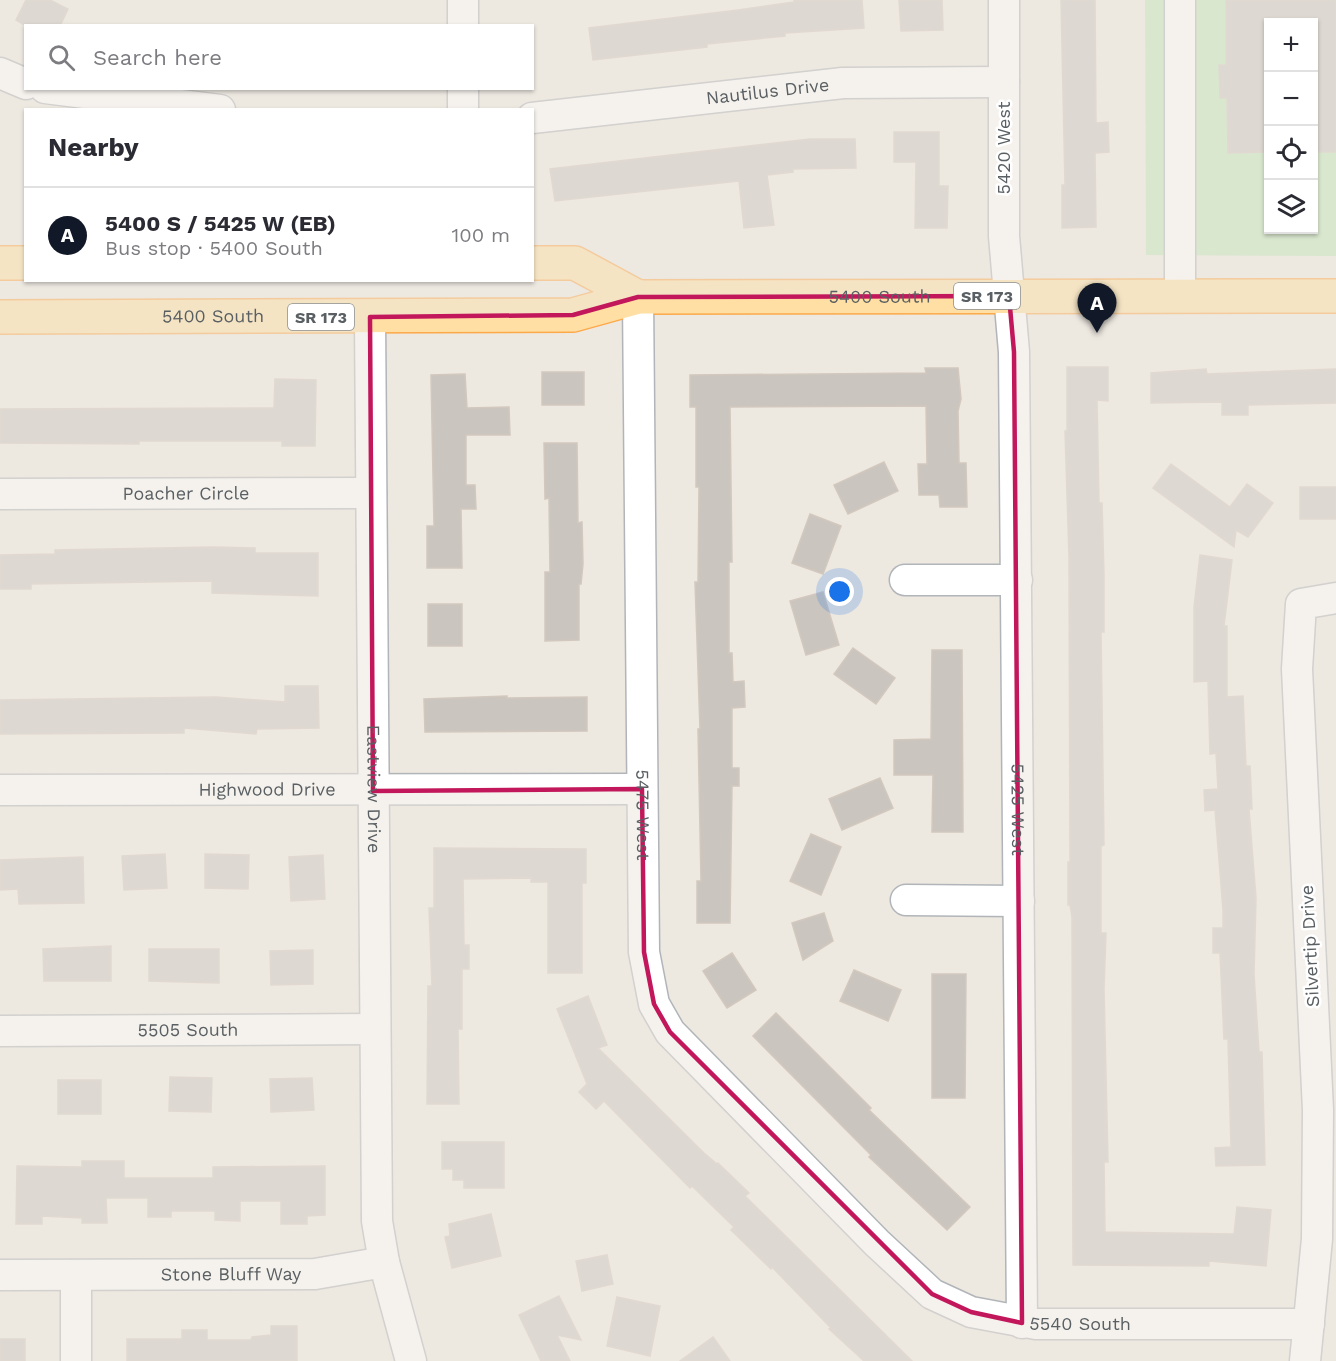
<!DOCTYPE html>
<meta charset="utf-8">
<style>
body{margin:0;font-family:"Work Sans",sans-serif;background:#f2f2f3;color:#2b2b33}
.controls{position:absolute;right:18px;top:18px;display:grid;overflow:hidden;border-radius:0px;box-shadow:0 2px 4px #0004}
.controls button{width:54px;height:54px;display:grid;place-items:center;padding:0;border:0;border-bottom:2px solid #e1e1e2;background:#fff;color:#2b2b33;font:30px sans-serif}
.you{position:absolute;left:840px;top:592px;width:21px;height:21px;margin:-15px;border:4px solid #fff;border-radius:50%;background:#1a73e8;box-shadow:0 0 0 9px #1a73e833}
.badge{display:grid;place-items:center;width:39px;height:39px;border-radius:50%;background:#111827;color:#fff;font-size:20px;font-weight:700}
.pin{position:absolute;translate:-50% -50px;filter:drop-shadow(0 2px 3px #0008)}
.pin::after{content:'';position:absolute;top:32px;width:21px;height:18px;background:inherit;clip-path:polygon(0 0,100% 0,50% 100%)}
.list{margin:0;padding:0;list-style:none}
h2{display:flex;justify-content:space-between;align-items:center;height:78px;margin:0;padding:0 24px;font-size:26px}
h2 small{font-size:20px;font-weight:400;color:#7c7c81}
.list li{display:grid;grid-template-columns:39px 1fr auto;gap:18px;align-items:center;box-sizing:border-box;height:96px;padding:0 24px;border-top:2px solid #e1e1e2}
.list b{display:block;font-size:22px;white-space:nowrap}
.list p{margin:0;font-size:20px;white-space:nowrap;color:#7c7c81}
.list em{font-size:20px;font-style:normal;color:#7c7c81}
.icon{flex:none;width:33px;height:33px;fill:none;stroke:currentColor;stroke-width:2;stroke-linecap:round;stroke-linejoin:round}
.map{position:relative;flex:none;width:1336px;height:1361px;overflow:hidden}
.search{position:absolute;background:#fff;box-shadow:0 2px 4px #0004;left:24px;top:24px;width:510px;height:66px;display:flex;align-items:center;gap:15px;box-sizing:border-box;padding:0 21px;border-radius:0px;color:#7c7c81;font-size:22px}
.panel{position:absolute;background:#fff;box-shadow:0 2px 4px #0004;left:24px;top:108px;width:510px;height:174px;border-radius:0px}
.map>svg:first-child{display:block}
.green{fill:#c2e7b9;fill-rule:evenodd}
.building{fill:#cac5bf;stroke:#d2c8be;stroke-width:1.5}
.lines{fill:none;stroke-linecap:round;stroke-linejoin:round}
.minor-casing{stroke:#b1b5b9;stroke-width:33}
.major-casing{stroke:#fca94a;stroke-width:36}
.minor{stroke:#fff;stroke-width:30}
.major{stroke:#ffdfa3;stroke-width:33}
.marked{fill:none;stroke:#c2185b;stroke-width:4.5;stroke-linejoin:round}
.labels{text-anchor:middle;stroke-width:5;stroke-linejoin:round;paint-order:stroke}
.shield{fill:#fff;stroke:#8b8f91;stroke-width:1.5}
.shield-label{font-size:16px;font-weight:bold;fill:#595f62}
.street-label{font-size:18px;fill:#595f62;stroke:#fff}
</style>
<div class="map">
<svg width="1336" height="1361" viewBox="0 0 1336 1361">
<rect width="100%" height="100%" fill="#ede8e0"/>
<path class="green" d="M1145,0H1336V256L1146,255ZM1268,22H1314V230H1268Z"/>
<g class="building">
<path d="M26,0H50L68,9L60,26H26L16,20Z"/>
<path d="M794,0H862L864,28L785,33V36L707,44V47L593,60L589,28L738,10L794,2Z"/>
<path d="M899,0H942L943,30L901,31Z"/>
<path d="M1061,0H1095L1096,123L1108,122L1109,152L1095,153L1096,227L1062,228V185H1065Z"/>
<path d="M1226,0H1336V152H1314V22H1269V152L1228,153L1227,98H1220L1219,65H1226Z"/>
<path d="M894,132H939V186H948L947,228H915L916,162H894Z"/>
<path d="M810,139H855L856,168L793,169V172L767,175L774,225L744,228L739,181L555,201L550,169Z"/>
<path d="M1067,367H1108V401L1097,400L1099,503H1102L1104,576V632H1101L1104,845L1101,846V933H1106L1104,989L1108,1162H1104L1105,1232L1234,1234L1237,1207L1271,1210L1266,1266L1209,1261V1266L1073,1265L1072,917L1070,905H1068V862H1070L1069,557L1065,431H1067Z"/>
<path d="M925,368H958L961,399L958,411L959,463H966L967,507H940L939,495H919L918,464H927L926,406L730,407L732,562H729V653H732L733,682L744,681L745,707L732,708V768H739V786H732L730,923H697V881H701L698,729H700L695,582H698L699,487H696V407H690V375L926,373Z"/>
<path d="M1206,369L1207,374L1336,369V403L1248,405V415H1222V402L1151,403V373Z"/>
<rect x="542" y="372" width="42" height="33"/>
<path d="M465,374L467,408L509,407L510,435H466V485H475L476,509H461L462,568H427V526H434L431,375Z"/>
<path d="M275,379L316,380L315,446H282V441H139V444L0,443V409L274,408Z"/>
<path d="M544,443H577L578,523L582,522L583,564L581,584H579V640L545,641V572H550L549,498L545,499Z"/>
<path d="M884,462L898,491L848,514L834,485Z"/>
<path d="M1171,464L1230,507L1247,484L1273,503L1248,537L1236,530L1234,547L1153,488Z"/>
<rect x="1300" y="487" width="36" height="32"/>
<path d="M810,514L841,526L823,574L792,563Z"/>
<path d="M213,547L255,548V553H318V596L212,593V581L31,584V589H0V555L55,554V550Z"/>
<path d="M1200,555L1232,560L1224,626H1227V697L1243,696L1246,766H1250L1252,809H1249L1256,898L1254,974L1259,1052H1262L1265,1165L1216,1166L1215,1148L1231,1147L1228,1039H1224L1220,953H1213V928H1223V910L1215,810L1205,811L1204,790L1218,789L1216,753L1210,754L1208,681L1194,682V607Z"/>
<path d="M823,592L839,645L806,655L790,601Z"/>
<rect x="428" y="604" width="34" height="42"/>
<path d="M853,648L895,678L876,704L834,674Z"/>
<path d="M932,650H962L963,832H932L933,775H894V740L931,739Z"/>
<path d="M285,686H318L319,728L257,729L256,734L184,728V733L0,734V700L216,697L285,702Z"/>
<path d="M507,696V698L587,697V731L425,732L424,699Z"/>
<path d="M880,778L893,808L842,830L829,799Z"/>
<path d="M811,834L841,847L821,895L790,881Z"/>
<path d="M434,848L586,849V883H582V973H548V882H531V878L463,879L464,945H469V969H462V1029H458L459,1104H427L428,986H432L429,908H434Z"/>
<path d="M165,854L167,888L124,890L122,856Z"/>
<path d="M205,854L249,855L248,889L205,888Z"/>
<path d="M323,855L325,899L291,901L289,857Z"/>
<path d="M83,857L84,903L19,904L18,889L0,890V860Z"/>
<path d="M824,913L833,941L803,960L792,923Z"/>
<path d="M111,946V981H44L43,949Z"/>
<path d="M149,949H219V983L149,981Z"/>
<path d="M313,950V984L271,985L270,951Z"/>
<path d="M732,953L756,990L727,1008L703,971Z"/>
<path d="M854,970L901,990L888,1021L840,1001Z"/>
<path d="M932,974H966L965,1098H932Z"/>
<path d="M588,996L607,1045L598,1048L704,1153L717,1164L718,1163L749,1193L745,1196L912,1361H864L829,1329L831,1328L772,1267L771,1269L731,1230L734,1227L692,1186L690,1188L604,1101L596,1109L579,1092L587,1084L557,1009Z"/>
<path d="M776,1013L871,1108L869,1110L970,1207L947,1230L869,1157L871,1155L753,1036Z"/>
<path d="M170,1077L212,1078L211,1112L169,1111Z"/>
<path d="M312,1078L314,1110L271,1112L270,1079Z"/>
<rect x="58" y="1080" width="43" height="34"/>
<path d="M442,1142H504V1188H464V1180H453V1169H442Z"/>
<path d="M82,1161H124V1178H213V1167L325,1166V1215L307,1216V1224H281V1201H240V1221L215,1220V1211H171V1217H148V1198H106L107,1223H82V1218L42,1216V1224H16L17,1166L82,1167Z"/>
<path d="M491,1214L501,1256L452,1268L445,1237L450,1236L449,1224Z"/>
<path d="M607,1255L613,1284L582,1291L576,1261Z"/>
<path d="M559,1296L581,1340L557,1335L570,1361H541L519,1315Z"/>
<path d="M617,1297L660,1306L650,1356L607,1346Z"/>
<path d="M271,1326H297V1361H127V1339H182V1330H207V1340H251L252,1337L271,1335Z"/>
<path d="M713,1337L730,1361H680Z"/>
<rect x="0" y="1339" width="25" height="22"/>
</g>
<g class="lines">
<g class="minor-casing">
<g id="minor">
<path d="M463,0V26"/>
<path id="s1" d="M1004,0V236L1014,352L1022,1323"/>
<path d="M1180,0V296"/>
<path d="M0,73L26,84"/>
<path d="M45,88L220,110"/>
<path d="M463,88V110"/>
<path id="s2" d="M532,118L843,83L1004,82"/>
<path id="s3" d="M638,297L644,952L654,1004L670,1032L877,1243L932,1294L971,1312L1036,1324H1309"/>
<path id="s4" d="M370,317L377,1221L384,1262L411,1361"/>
<path id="s5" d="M0,494L371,493"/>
<path d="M905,580H1017"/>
<path id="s6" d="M0,790L642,789"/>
<path d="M906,900L1019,901"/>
<path id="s7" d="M0,1031L375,1029"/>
<path id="s8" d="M0,1275L315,1274L384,1262"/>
<path d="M76,1276V1361"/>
<path d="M1305,1361L1317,1239L1318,1110L1297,669L1301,604L1336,598"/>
</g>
</g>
<g class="major-casing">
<g id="major">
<path d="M0,263H26"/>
<path d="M532,263H575L638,297"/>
<path id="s9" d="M0,317L573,315L638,297L1336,296"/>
</g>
</g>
<use href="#minor" class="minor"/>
<use href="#major" class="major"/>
</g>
<path d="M0 0H1336V1361H0ZM1009,296L1014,352L1022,1323L971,1312L932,1294L670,1032L654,1004L644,952L642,789L373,791L370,317L573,315L638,297Z" fill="#ede8e0" fill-opacity=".55" fill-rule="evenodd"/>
<path class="marked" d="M1009,296L1014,352L1022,1323L971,1312L932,1294L670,1032L654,1004L644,952L642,789L373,791L370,317L573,315L638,297Z"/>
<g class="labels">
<g class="shield">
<rect x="954" y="283" width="66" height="26" rx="4.5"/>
<rect x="288" y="304" width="66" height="26" rx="4.5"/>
</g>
<g class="shield-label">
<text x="987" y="302">SR 173</text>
<text x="321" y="323">SR 173</text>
</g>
<g class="street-label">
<text dy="6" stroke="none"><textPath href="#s2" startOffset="237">Nautilus Drive</textPath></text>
<text transform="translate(1004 148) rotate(-90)" y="6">5420 West</text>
<text dy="6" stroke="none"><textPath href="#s9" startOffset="882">5400 South</textPath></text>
<text dy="6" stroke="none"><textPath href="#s9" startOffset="213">5400 South</textPath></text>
<text dy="6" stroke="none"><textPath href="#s5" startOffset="186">Poacher Circle</textPath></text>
<text dy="6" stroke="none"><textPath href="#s4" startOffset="472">Eastview Drive</textPath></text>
<text dy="6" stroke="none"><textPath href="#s6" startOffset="267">Highwood Drive</textPath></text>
<text dy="6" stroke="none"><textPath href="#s1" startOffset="810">5425 West</textPath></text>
<text dy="6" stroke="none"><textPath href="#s3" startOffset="518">5475 West</textPath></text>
<text transform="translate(1310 946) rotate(-93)" y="6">Silvertip Drive</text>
<text dy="6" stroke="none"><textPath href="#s7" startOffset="188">5505 South</textPath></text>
<text dy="6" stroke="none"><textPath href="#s8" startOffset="231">Stone Bluff Way</textPath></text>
<text dy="6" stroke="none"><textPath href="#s3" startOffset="1264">5540 South</textPath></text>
</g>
</g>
</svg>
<div class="controls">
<button>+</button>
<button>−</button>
<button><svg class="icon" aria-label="locate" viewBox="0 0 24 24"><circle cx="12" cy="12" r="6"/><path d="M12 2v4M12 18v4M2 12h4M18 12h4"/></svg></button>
<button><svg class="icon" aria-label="layers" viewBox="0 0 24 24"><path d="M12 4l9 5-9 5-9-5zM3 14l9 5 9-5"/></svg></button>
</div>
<div class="you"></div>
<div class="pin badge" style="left:1097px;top:333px">A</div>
<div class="search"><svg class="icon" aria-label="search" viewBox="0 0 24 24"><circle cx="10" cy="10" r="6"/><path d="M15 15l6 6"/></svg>Search here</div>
<section class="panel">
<h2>Nearby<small></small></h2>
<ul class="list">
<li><span class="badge">A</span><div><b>5400 S / 5425 W (EB)</b><p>Bus stop · 5400 South</p></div><em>100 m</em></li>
</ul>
</section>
</div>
